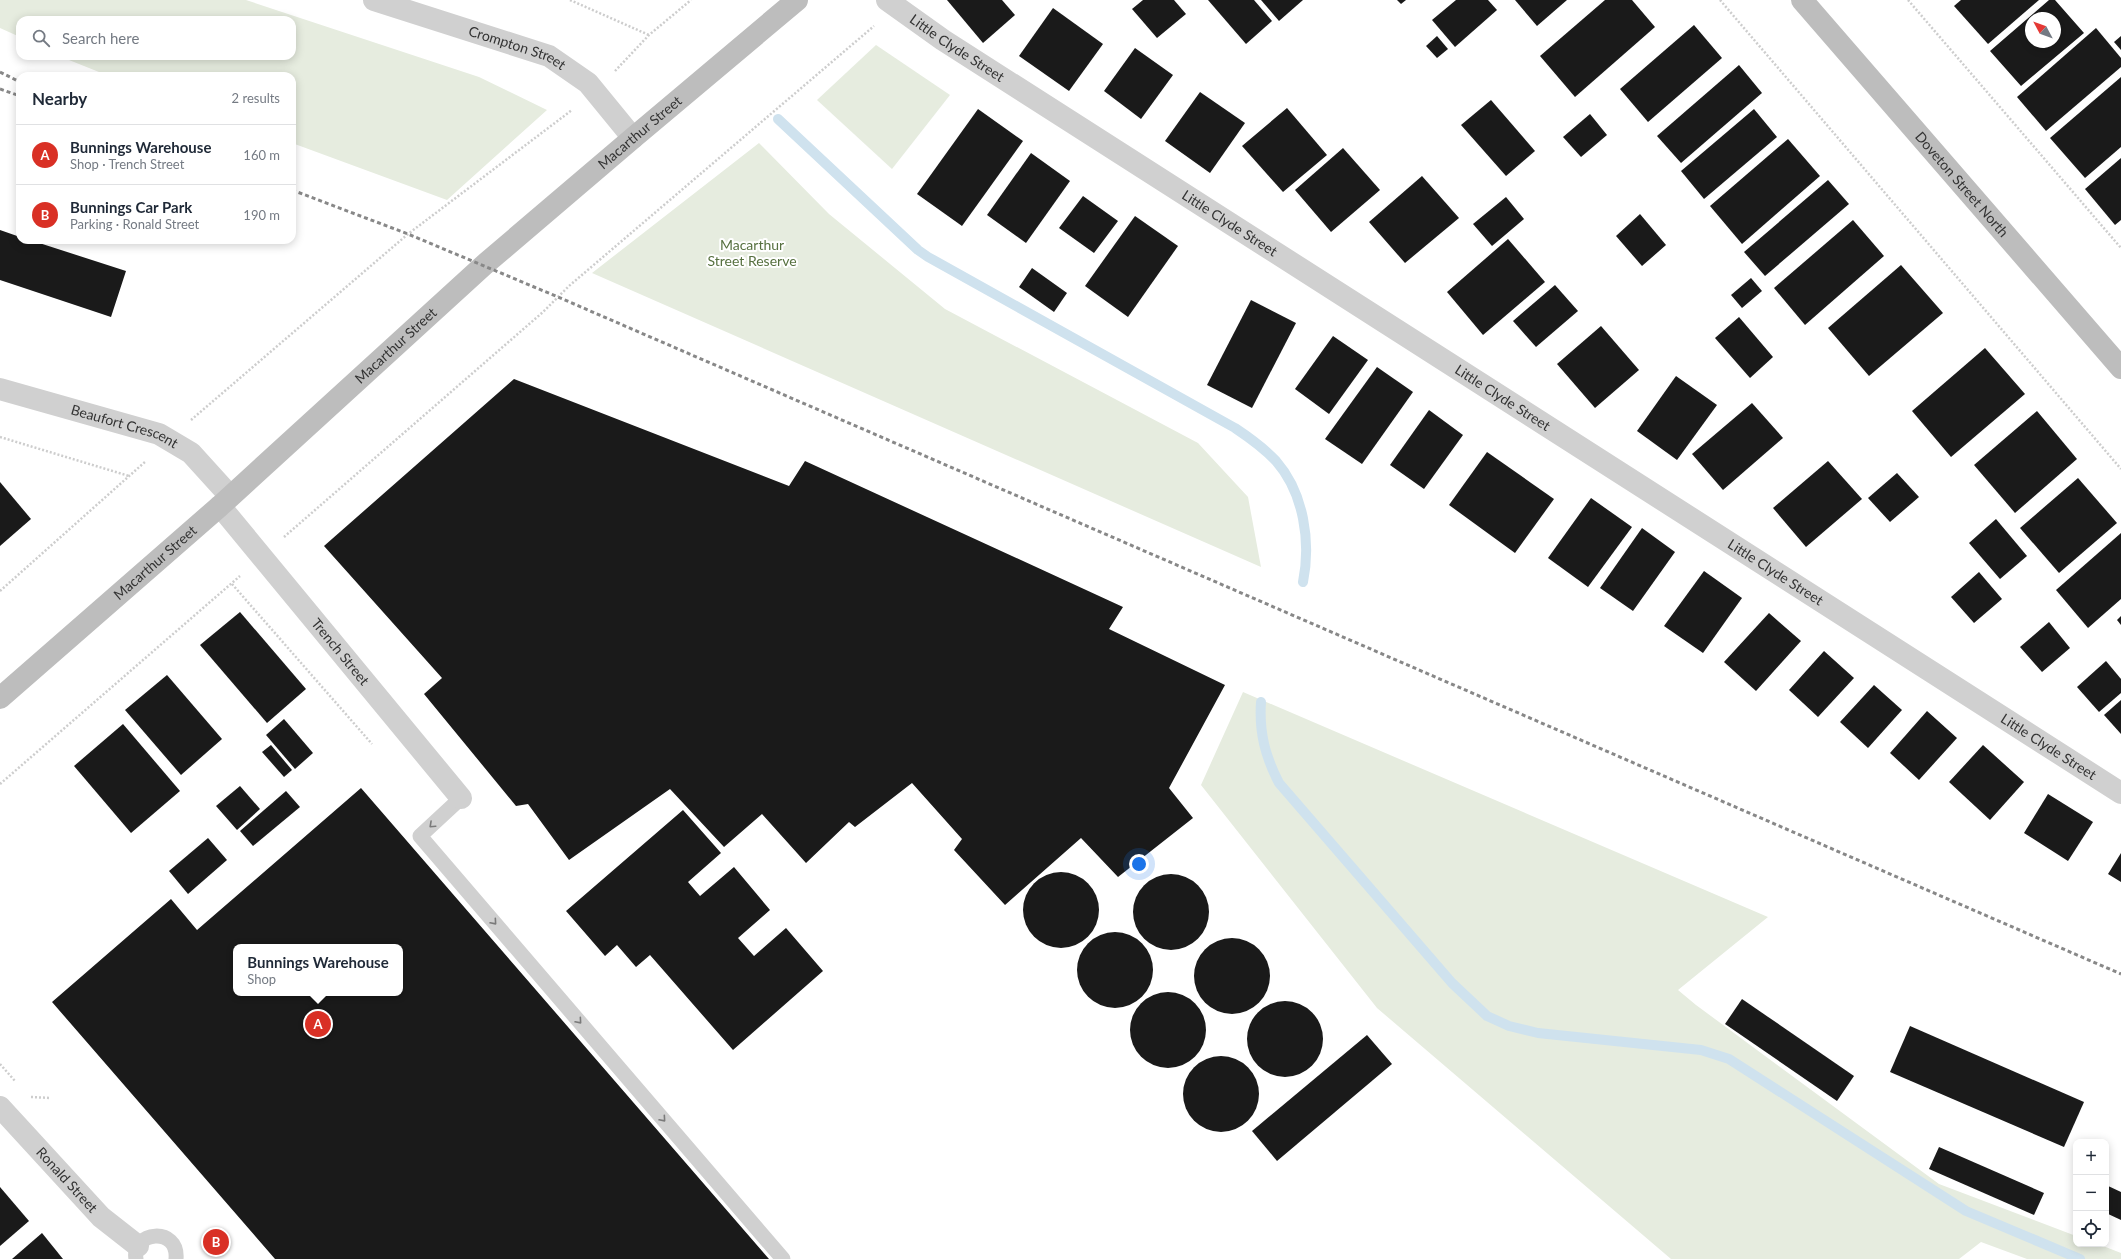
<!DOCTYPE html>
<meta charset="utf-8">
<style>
body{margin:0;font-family:Lato,sans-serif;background:#f6f6f7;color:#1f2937}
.controls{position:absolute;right:12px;bottom:12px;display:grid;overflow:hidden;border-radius:8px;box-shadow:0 2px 10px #0003}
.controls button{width:36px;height:36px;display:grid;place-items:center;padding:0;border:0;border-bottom:1px solid #e0e1e3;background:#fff;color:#1f2937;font:20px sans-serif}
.compass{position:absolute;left:2025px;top:12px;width:36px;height:36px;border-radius:50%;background:#fff;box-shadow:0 2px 10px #0003;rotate:311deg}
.you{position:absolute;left:1139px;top:864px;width:14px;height:14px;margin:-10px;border:3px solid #fff;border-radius:50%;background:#1a73e8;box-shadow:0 0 0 6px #1a73e833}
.badge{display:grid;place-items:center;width:26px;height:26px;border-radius:50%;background:#d93025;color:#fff;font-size:13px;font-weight:700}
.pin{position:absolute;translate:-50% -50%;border:2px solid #fff;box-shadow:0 1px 4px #0006}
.popup{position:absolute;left:233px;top:944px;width:170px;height:52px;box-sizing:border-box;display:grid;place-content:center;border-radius:8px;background:#fff;filter:drop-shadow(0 1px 3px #0005);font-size:13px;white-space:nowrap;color:#747a83}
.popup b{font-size:15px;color:#1f2937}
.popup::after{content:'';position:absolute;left:50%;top:100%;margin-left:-8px;border:8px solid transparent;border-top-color:#fff}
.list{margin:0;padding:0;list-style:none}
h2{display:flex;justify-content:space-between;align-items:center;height:52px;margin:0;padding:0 16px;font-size:17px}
h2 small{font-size:13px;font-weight:400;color:#747a83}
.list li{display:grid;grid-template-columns:26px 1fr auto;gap:12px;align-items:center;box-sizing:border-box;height:60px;padding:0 16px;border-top:1px solid #e0e1e3}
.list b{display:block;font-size:15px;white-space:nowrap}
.list p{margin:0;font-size:13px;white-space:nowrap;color:#747a83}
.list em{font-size:13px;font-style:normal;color:#747a83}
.icon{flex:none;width:22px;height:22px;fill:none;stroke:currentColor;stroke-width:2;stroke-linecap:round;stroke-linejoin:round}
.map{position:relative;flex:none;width:2121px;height:1259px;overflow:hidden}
.search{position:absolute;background:#fff;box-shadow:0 2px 10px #0003;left:16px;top:16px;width:280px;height:44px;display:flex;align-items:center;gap:10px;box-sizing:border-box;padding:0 14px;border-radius:12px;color:#747a83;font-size:15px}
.panel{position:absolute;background:#fff;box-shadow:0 2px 10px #0003;left:16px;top:72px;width:280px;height:172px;border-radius:12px}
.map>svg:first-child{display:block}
.green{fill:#e6ecdf}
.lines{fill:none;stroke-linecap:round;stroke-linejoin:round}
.stream{stroke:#cfe2ee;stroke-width:10}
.building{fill:#1a1a1a;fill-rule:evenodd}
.path{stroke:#cdcdcd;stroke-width:2.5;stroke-dasharray:2 2;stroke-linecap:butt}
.lane{stroke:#d0d0d0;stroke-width:15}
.street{stroke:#d0d0d0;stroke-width:22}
.secondary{stroke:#bdbdbd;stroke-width:22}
.rail{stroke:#888;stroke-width:3;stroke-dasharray:4 3;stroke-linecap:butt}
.oneway{stroke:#7a7a7a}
.labels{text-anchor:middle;stroke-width:4;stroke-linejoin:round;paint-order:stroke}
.street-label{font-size:14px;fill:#333;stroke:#fff}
.park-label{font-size:14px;fill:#56703f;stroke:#fff}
</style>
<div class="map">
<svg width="2121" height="1259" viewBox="0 0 2121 1259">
<rect width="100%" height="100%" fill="#fff"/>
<g class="green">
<path d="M0,0H246L479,77L547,110L447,200L292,143V76H109L59,56H292V20H20V37L0,28Z"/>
<path d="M876,45L950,95L892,169L817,100Z"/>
<path d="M759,143L829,214L945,309L1198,443L1248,497L1261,567L592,273Z"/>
<path d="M1243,692L1768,917L1678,990L1696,1005L1939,1184L2076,1236V1244H2098L2121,1253V1259H2027L1981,1242L1959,1259H1671L1377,1008L1201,785Z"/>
</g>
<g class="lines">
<g class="stream">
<path d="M778,119L918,250L928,257L1235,428C1250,438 1264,448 1276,461C1304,493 1311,542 1303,582"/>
<path d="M1261,702C1259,732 1265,756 1279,783L1452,983L1487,1016L1509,1026L1538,1033L1701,1050L1729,1059L1966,1211L2080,1259"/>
</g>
</g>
<g class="building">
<path d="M947,0H1002L1015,15L983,43Z"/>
<path d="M1143,0H1174L1186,14L1157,38L1132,9Z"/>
<path d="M1208,0H1254L1272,21L1246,44Z"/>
<path d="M1261,0H1303L1279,21Z"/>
<path d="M1397,0H1406L1401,4Z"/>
<path d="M1456,0H1488L1497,10L1455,47L1432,20Z"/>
<path d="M1515,0H1567L1537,26Z"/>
<path d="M1605,0H1632L1655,27L1575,97L1540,56Z"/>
<path d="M1961,0H2039L1988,44L1954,6Z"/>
<path d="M2049,0H2055L2084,33L2021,86L1990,51ZM2031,18H2055V42H2031Z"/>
<path d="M1053,8L1103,44L1069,91L1019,56Z"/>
<path d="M1694,25L1722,58L1648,122L1620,89Z"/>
<path d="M2096,28L2121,58V67L2046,131L2017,97Z"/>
<path d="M1437,36L1448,49L1437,58L1426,46Z"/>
<path d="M2121,36V50L2114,42Z"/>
<path d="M1135,48L1173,75L1141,119L1104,91Z"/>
<path d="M1739,65L1762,93L1681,163L1657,136Z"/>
<path d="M2121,77V147L2085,178L2050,138Z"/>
<path d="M1200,92L1245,123L1210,173L1165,141Z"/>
<path d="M1491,100L1535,151L1506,176L1461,125Z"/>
<path d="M1287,108L1327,155L1283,192L1242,146Z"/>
<path d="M978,109L1023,141L962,226L917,194Z"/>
<path d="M1754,109L1777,137L1704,199L1681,171Z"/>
<path d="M1590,114L1607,135L1581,157L1563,137Z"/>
<path d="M1788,139L1820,176L1742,244L1710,206Z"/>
<path d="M1343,148L1380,190L1331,232L1295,190Z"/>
<path d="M1031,153L1070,181L1026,243L987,215Z"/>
<path d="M2121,158V220L2115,225L2085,189Z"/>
<path d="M1422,176L1459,218L1405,263L1369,222Z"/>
<path d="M1828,180L1849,204L1765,276L1744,252Z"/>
<path d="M1083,196L1118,221L1094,253L1059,228Z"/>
<path d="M1506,197L1524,219L1492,246L1473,224Z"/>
<path d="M1640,214L1666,245L1642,266L1616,236Z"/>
<path d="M1135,216L1178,246L1128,317L1085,286Z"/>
<path d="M1853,220L1884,256L1805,325L1774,288Z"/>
<path d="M0,230L20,237V240H30L126,271L111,317L0,280Z"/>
<path d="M1508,239L1545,282L1483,335L1447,292Z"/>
<path d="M1901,265L1943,313L1869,376L1828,328Z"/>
<path d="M1032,268L1067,293L1054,312L1019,287Z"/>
<path d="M1751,278L1762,291L1742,308L1731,295Z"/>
<path d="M1555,285L1578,311L1536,347L1513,321Z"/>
<path d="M1251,300L1296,323L1252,408L1207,385Z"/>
<path d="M1739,317L1773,357L1750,378L1715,338Z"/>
<path d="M1601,326L1639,370L1595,408L1557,364Z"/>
<path d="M1333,336L1368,360L1329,414L1295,389Z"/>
<path d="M1985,348L2025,394L1951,457L1912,411Z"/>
<path d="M1377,367L1413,392L1362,464L1325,439Z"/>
<path d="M1676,376L1717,405L1677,460L1637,431Z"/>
<path d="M514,379L789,486L805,461L1123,607L1109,629L1225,685L1169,788L1193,818L1118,877L1081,838L1005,905L954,850L962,839L912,783L855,827L849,822L806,863L762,814L724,847L670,789L569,860L528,804L516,806L424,694L442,678L324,546Z"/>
<path d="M1752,403L1783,438L1723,490L1692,454Z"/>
<path d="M1429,410L1463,435L1424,489L1390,465Z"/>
<path d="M2037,411L2077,459L2015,513L1974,465Z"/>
<path d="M1487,452L1554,499L1515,553L1449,505Z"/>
<path d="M1828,461L1862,499L1806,547L1773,508Z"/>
<path d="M1897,473L1919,497L1890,522L1868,498Z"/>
<path d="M2078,478L2117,523L2059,573L2020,528Z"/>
<path d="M0,482L31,519L0,546Z"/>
<path d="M1591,498L1632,527L1588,587L1548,558Z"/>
<path d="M1996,519L2027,556L2000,579L1969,543Z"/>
<path d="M1642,528L1675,552L1633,611L1600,588Z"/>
<path d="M2121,533V599L2088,628L2056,590Z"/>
<path d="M1704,571L1742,598L1703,653L1664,626Z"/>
<path d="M1979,572L2002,599L1974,623L1951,597Z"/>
<path d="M240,612L306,689L267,723L200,645Z"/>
<path d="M1769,613L1801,641L1756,691L1724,662Z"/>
<path d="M2121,616V625L2117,620Z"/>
<path d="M2049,622L2070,648L2042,672L2020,647Z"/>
<path d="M1824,651L1854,678L1818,717L1789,690Z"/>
<path d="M2106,661L2121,679V693L2099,712L2077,687Z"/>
<path d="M167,675L222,739L181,775L125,710Z"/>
<path d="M1874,685L1902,710L1868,748L1840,722Z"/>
<path d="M2121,700V734L2104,715Z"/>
<path d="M1927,711L1957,738L1919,780L1890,753Z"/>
<path d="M284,719L313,753L295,769L266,735Z"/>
<path d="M123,724L180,791L131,833L74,766Z"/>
<path d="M271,745L292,770L284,777L262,752Z"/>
<path d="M1983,745L2024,782L1990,820L1949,782Z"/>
<path d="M240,786L260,809L237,830L216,806Z"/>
<path d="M361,788L769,1259H275L52,1002L171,899L197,930ZM236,947H400V993H236Z"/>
<path d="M286,791L300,807L253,846L240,831Z"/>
<path d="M2048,794L2093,822L2068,861L2024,833Z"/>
<path d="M683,810L721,853L688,882L700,896L734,867L770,910L738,938L754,956L786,928L823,971L733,1050L650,955L636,967L617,945L605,956L566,911Z"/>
<path d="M208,838L227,860L188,894L169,871Z"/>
<path d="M2121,853V882L2108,874Z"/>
<circle cx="1061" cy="910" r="38"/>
<circle cx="1171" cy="912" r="38"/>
<circle cx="1115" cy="970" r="38"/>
<circle cx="1232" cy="976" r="38"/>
<circle cx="1168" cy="1030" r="38"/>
<path d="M1742,999L1854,1076L1837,1101L1725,1024Z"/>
<circle cx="1285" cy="1039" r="38"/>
<path d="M1910,1026L2084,1102L2064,1147L1890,1072Z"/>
<path d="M1367,1035L1392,1064L1277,1161L1252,1131Z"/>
<circle cx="1221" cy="1094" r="38"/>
<path d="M1939,1147L2044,1193L2034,1215L1929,1169Z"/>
<path d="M2106,1185L2121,1192V1220L2106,1213Z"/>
<path d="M0,1187L29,1221L0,1246Z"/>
<path d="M42,1233L63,1259H12Z"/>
</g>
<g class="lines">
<g class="path">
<path d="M570,0L649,35"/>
<path d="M1720,0L2121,469"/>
<path d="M1908,0L2121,248"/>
<path d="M615,71L649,35L691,0"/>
<path d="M191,420L408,234L572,110"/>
<path d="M0,437L129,476"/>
<path d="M284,537L543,312L569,286L874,26"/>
<path d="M232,584L372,744"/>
<path d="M0,591L146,461"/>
<path d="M0,784L240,576"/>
<path d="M0,1064L15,1081"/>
<path d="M31,1097L51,1098"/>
</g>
<g class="lane">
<path d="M461,798L420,836L783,1259"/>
<path d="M136,1259C131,1231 179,1226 176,1259"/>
</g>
<g class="street">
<path id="s1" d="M374,0L549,56L588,83L633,138"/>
<path id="s2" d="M887,0L943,40L2121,793"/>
<path id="s3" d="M0,389L159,434L191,453L230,496"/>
<path id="s4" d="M220,506L461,798"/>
<path id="s5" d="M0,1107L101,1217L138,1246"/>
</g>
<g class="secondary">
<path id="s6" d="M1802,0L2121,368"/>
<path id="s7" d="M0,698L220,506L484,265L633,138L797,0"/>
</g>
<g class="rail">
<path d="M0,72L20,82"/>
<path d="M0,89L20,96"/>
<path d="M292,190L408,234L558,297L2121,974"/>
</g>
</g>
<defs><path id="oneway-chevron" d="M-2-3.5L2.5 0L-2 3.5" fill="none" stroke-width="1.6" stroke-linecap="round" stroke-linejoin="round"/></defs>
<g class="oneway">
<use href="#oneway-chevron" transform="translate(432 825) rotate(137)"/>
<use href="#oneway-chevron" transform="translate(494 922) rotate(49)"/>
<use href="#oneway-chevron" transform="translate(579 1021) rotate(49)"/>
<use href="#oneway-chevron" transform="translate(663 1119) rotate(49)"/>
</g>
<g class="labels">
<g class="street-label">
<text dy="5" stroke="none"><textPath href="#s1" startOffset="151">Crompton Street</textPath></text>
<text dy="5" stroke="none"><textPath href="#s2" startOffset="85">Little Clyde Street</textPath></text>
<text dy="5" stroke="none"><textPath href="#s7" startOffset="854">Macarthur Street</textPath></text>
<text dy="5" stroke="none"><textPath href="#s6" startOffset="244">Doveton Street North</textPath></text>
<text dy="5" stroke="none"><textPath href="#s2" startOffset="409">Little Clyde Street</textPath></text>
<text dy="5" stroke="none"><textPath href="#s7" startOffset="530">Macarthur Street</textPath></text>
<text dy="5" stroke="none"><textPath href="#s2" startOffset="733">Little Clyde Street</textPath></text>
<text dy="5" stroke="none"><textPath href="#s3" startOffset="130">Beaufort Crescent</textPath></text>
<text dy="5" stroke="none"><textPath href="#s7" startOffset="206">Macarthur Street</textPath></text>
<text dy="5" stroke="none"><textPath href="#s2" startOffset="1057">Little Clyde Street</textPath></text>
<text dy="5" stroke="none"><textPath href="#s4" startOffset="189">Trench Street</textPath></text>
<text dy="5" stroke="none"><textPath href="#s2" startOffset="1381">Little Clyde Street</textPath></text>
<text dy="5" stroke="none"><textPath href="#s5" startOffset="99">Ronald Street</textPath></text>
</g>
<g class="park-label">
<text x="752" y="250">Macarthur<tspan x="752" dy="16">Street Reserve</tspan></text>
</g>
</g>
</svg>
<div class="controls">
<button>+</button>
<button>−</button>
<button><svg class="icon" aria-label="locate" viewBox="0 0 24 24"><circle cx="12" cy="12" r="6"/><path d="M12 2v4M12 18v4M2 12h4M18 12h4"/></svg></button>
</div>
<svg class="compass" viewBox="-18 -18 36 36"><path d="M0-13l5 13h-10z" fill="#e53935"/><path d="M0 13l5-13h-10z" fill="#747a83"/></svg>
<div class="you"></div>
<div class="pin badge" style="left:318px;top:1024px">A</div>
<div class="popup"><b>Bunnings Warehouse</b>Shop</div>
<div class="pin badge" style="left:216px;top:1242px">B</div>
<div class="search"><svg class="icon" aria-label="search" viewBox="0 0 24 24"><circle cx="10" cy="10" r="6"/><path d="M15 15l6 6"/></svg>Search here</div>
<section class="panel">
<h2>Nearby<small>2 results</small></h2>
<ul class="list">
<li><span class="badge">A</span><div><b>Bunnings Warehouse</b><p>Shop · Trench Street</p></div><em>160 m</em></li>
<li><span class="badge">B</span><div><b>Bunnings Car Park</b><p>Parking · Ronald Street</p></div><em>190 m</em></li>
</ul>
</section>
</div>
